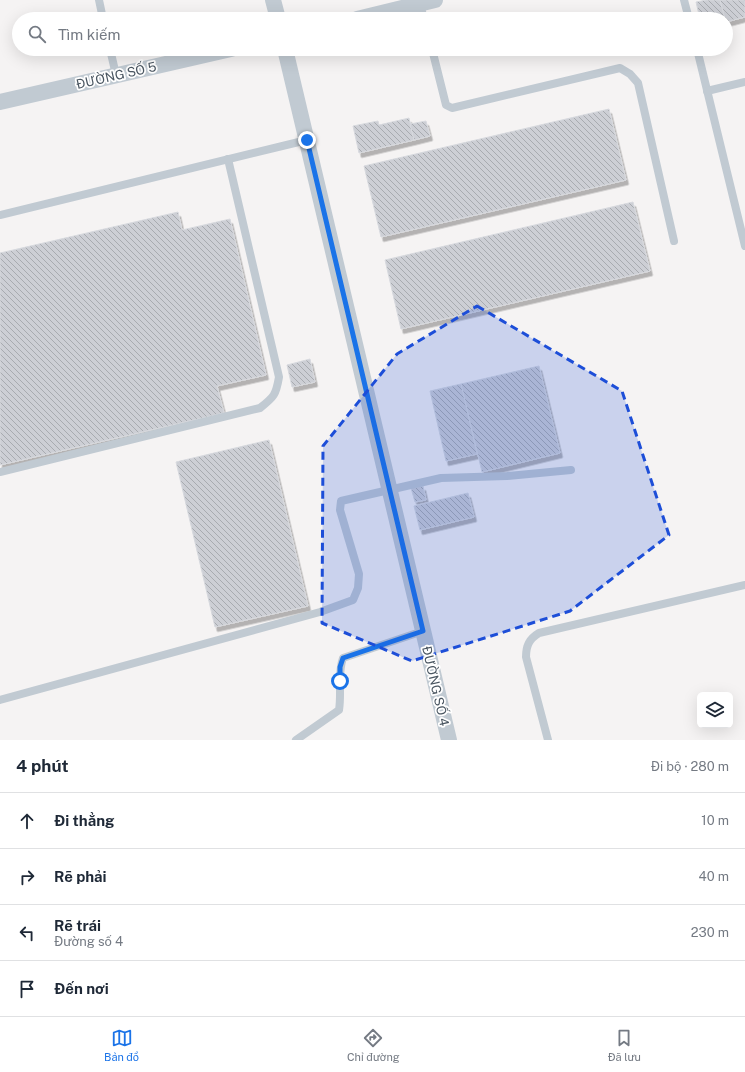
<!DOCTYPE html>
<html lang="vi">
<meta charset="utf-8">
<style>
body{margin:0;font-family:"Public Sans",sans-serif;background:#f6f6f7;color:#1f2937}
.controls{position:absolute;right:12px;bottom:12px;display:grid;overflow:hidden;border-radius:6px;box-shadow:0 4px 16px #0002}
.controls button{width:36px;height:36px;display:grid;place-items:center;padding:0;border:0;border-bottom:1px solid #e0e1e3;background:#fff;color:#1f2937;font:20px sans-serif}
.stop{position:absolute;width:12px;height:12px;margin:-9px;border:3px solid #1a73e8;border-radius:50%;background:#fff}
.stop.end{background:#1a73e8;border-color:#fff;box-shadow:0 1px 4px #0008}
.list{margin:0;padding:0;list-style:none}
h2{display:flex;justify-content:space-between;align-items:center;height:52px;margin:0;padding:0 16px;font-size:17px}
h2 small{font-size:13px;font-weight:400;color:#747a83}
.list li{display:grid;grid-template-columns:26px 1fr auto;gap:12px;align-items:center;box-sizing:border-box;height:56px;padding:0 16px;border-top:1px solid #e0e1e3}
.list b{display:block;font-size:15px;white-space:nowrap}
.list p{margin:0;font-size:13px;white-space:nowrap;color:#747a83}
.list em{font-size:13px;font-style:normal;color:#747a83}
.icon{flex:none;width:22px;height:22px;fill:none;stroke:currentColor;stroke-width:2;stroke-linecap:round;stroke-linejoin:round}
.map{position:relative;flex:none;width:745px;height:740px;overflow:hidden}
.search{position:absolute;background:#fff;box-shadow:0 4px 16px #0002;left:12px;right:12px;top:12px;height:44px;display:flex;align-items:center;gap:10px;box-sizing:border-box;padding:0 14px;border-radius:22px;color:#747a83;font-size:15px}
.sheet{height:276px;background:#fff}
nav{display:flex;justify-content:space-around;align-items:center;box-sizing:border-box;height:56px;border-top:1px solid #e0e1e3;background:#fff;font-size:11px;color:#747a83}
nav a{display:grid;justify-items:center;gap:2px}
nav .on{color:#1a73e8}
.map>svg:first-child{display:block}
.building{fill:url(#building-back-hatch);stroke:#d7d9de;filter:url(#shadow)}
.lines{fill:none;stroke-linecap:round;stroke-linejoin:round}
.lane{stroke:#c1cad2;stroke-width:8}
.street{stroke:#c1cad2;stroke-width:16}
.route{stroke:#1a73e8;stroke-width:5}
.marked{fill:#1d4ed8;fill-opacity:0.2;stroke:#1d4ed8;stroke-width:3;stroke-dasharray:8 5;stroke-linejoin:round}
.labels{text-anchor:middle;stroke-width:3.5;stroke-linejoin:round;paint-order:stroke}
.street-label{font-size:13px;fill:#4a5661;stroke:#fff}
</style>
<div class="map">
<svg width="745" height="740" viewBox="0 0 745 740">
<defs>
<pattern id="building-back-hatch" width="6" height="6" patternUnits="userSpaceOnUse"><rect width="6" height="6" fill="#cdcfd5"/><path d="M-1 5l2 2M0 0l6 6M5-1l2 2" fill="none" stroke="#a8abb0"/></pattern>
<filter id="shadow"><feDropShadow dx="2.5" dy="4.5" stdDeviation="0" flood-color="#0004"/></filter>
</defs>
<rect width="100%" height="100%" fill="#f5f3f3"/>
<g class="building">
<path d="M706,0H720L725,19H700L696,2Z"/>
<path d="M720,0H745V17L726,22Z"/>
<path d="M609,109L626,180L381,237L364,166Z"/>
<path d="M409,118L414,140L359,153L353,126L378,121L379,125Z"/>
<path d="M426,121L430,136L414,140L410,124Z"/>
<path d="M633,202L650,271L401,329L385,260Z"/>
<path d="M178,212L182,230L230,219L266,375L217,386L224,413L0,465V253Z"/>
<path d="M310,359L315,382L292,387L287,365Z"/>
<path d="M539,366L560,453L482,472L461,384Z"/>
<path d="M461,384L477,454L446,461L430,391Z"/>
<path d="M269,440L308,606L215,627L176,462Z"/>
<path d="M423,486L426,500L415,502L411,488Z"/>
<path d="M468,493L474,517L420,530L414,506Z"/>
</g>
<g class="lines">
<g class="lane">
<path d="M99,0L103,19"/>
<path d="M684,0L689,19"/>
<path d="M420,4L424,19"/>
<path d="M110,49L116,75"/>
<path d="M432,49L446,105L452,108L620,68L630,74L638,83L674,241"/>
<path d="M697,49L745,246"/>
<path d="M707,91L745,82"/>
<path d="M0,215L307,140"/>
<path d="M0,472L260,408C274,397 276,395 279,377L228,159"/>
<path d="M0,700L320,612L353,600L358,588L359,574L340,510L341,501L441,478L507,476L571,470"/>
<path d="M296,740L339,710C342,692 337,675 343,658L423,631"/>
<path d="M548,740L526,657C526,646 529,639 539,633L745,585"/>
</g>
<g class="street">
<path d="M273,0L278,19"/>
<path d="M357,19L435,0"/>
<path d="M285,49L449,740"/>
<path d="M0,102L231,49"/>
</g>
</g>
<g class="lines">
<path class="route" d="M307,140L423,631L343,658L340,667V681"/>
</g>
<path class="marked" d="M477,306L622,391L669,535L570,611L412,661L322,623L323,446L397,354Z"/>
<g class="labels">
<g class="street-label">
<text transform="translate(116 75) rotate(-13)" y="5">ĐƯỜNG SỐ 5</text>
<text transform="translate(436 686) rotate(77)" y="5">ĐƯỜNG SỐ 4</text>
</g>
</g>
</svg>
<div class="controls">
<button><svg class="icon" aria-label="layers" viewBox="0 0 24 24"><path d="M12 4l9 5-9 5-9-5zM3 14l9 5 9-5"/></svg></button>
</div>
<div class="stop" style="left:340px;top:681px"></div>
<div class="stop end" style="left:307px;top:140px"></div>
<div class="search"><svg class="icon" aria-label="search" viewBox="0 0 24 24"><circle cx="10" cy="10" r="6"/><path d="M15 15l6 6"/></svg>Tìm kiếm</div>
</div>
<section class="sheet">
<h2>4 phút<small>Đi bộ · 280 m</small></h2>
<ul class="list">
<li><svg class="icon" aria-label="ahead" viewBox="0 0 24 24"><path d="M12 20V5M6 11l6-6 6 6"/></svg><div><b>Đi thẳng</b></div><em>10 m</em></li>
<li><svg class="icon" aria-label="right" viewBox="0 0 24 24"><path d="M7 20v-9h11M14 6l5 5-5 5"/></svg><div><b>Rẽ phải</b></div><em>40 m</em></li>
<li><svg class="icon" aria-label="left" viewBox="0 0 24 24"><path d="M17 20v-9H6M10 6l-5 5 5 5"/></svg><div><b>Rẽ trái</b><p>Đường số 4</p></div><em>230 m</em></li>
<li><svg class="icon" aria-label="arrive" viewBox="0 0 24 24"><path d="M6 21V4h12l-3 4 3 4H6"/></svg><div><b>Đến nơi</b></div></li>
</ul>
</section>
<nav>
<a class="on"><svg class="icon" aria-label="map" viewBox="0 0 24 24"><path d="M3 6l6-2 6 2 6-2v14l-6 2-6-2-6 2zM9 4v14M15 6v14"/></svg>Bản đồ</a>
<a><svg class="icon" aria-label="directions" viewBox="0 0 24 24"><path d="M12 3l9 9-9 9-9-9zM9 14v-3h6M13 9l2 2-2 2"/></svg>Chỉ đường</a>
<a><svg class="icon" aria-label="saved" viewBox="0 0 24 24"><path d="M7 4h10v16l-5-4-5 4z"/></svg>Đã lưu</a>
</nav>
